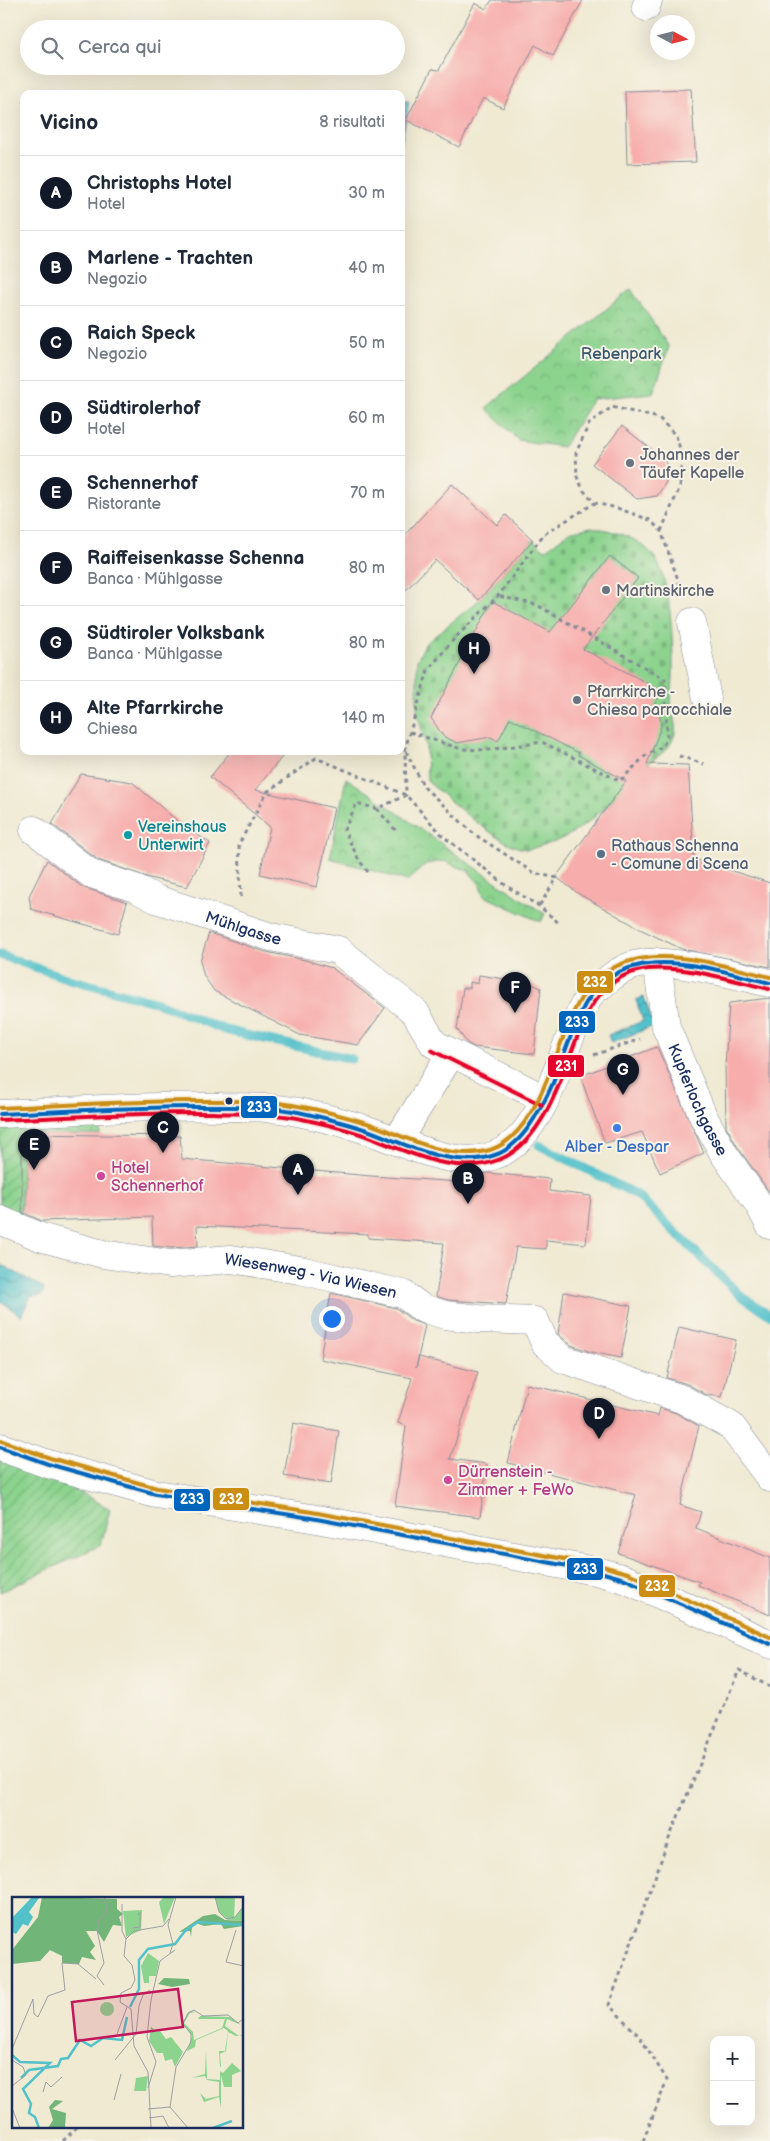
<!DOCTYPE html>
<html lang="it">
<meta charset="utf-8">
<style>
body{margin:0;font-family:"Balsamiq Sans",sans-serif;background:#f2f2f3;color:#1f2937}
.controls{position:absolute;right:15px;bottom:15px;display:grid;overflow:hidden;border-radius:10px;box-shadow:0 5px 20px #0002}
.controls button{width:45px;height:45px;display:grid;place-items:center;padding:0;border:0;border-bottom:1px solid #e0e1e3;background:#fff;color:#1f2937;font:25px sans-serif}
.compass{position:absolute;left:650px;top:15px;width:45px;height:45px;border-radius:50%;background:#fff;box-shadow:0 5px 20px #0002;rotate:97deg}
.you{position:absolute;left:331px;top:1318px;width:18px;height:18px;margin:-12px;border:4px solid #fff;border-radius:50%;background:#1a73e8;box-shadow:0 0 0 8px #1a73e833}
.badge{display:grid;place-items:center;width:32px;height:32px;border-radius:50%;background:#111827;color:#fff;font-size:16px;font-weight:700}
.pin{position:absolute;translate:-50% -41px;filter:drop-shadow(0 1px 2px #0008)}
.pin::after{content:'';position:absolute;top:26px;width:18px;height:15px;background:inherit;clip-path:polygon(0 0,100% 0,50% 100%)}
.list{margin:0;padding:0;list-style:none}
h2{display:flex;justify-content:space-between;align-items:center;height:65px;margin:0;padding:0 20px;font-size:21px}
h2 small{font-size:16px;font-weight:400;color:#747a83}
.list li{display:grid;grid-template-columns:32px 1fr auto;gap:15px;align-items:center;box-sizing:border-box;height:75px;padding:0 20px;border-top:1px solid #e0e1e3}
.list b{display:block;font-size:19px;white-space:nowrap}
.list p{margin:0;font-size:16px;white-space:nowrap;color:#747a83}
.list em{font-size:16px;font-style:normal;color:#747a83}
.icon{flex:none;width:28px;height:28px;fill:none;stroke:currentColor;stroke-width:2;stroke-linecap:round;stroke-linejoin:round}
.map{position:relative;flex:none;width:770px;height:2141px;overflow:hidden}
.search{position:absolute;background:#fff;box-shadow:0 5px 20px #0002;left:20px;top:20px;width:385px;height:55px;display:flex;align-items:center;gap:12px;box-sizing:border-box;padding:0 18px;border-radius:28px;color:#747a83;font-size:19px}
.panel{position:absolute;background:#fff;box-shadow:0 5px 20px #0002;left:20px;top:90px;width:385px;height:665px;border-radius:10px}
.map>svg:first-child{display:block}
.cemetery{fill:url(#cemetery-stones);stroke:#548176}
.park{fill:url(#park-crowns);stroke:#548176}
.garden{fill:url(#garden-furrows);stroke:#548176}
.water{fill:url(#water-waves);stroke:#377894}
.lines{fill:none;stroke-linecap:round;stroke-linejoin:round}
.stream{stroke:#53c1ca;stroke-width:9}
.building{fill:#f7adac}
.minor-casing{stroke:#868c98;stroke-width:29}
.path{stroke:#868c98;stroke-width:3;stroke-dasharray:4 4;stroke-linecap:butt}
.minor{stroke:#fff;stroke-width:28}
.bus-1-casing{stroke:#f7f3e8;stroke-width:8}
.bus-2-casing{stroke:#f7f3e8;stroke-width:8}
.bus-3-casing{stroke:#f7f3e8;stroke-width:8}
.bus-1{stroke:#0065bd;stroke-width:4}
.bus-2{stroke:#e4002b;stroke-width:4}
.bus-3{stroke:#cb8e13;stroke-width:4}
.worship-dot{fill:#6b7280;stroke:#f7f3e8;stroke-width:2}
.culture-dot{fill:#0f9aa8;stroke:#f7f3e8;stroke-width:2}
.service-dot{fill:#5c6f8a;stroke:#f7f3e8;stroke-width:2}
.bus-dot{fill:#1b2f5e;stroke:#f7f3e8;stroke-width:2}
.shop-dot{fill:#3f7fe0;stroke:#f7f3e8;stroke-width:2}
.hotel-dot{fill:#d1479c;stroke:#f7f3e8;stroke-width:2}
.labels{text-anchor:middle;stroke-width:4;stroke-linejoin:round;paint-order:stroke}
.park-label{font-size:16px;fill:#37586a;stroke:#f7f3e8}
.worship-label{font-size:16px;fill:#5b616d;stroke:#f7f3e8;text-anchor:start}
.culture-label{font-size:16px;fill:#0d838f;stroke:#f7f3e8;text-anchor:start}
.service-label{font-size:16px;fill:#4e5e75;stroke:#f7f3e8;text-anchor:start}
.street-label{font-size:16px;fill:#1b2f5e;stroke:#f7f3e8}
.shop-label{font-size:16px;fill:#366cbe;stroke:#f7f3e8}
.hotel-label{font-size:16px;fill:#b23c85;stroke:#f7f3e8;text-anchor:start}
.inset-river{fill:none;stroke:#53c1ca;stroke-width:2.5}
.inset-road{fill:none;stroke:#9b9fa4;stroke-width:1}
.view{fill:#c2185b;fill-opacity:0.15;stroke:#c2185b;stroke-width:2.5}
.inset-edge{fill:none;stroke:#1b2f5e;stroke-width:2.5}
.line-badge{stroke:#f7f3e8;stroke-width:2}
.badge-label{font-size:14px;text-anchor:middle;font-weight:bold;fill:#fff}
</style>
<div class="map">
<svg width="770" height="2141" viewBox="0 0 770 2141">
<defs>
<pattern id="cemetery-stones" width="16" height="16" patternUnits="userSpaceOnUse" patternTransform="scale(1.25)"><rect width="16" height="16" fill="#8cd38e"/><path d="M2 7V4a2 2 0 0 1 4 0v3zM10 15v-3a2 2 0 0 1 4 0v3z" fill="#78b57d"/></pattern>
<pattern id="park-crowns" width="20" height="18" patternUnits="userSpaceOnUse" patternTransform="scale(1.25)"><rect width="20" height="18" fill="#8cd38e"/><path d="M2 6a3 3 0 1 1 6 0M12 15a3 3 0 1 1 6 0" fill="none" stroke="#78b57d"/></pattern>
<pattern id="garden-furrows" width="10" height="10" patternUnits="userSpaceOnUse" patternTransform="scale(1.25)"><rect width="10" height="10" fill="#8cd38e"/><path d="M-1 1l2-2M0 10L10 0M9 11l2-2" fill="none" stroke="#78b57d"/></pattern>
<pattern id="water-waves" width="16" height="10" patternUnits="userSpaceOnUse" patternTransform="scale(1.25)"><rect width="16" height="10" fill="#53c1ca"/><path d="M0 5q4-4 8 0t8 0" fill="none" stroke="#449da7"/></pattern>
</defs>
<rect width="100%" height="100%" fill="#f7f3e8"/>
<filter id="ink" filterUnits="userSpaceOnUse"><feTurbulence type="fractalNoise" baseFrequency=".02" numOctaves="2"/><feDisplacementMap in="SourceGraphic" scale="10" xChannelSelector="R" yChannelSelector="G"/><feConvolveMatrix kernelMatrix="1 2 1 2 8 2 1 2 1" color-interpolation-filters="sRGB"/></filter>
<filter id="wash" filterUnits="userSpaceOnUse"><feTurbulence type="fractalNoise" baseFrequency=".0096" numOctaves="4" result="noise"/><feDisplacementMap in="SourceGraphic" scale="20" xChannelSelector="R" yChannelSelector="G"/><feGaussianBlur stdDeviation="1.12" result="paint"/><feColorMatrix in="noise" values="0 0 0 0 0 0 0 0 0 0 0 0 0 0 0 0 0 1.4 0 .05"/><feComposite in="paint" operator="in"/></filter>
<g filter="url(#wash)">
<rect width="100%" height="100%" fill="#f0ead3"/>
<path class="cemetery" d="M591,527C614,531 636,536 652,554C672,577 673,645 673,676C673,685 671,693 671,702C671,715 679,726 673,739C668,752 656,756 647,765C615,796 586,836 540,846C536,847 530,850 525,849C501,847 447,798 427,781L426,746L417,712V661L425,644L479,600L533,540L545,550L569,532Z"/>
<g class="park">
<path d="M631,289L669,347L653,393L593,399L563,447L518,440L486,408Z"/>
<path d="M346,778C413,822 477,871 545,914L541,922L484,896L479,883L468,871L444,861L426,864L407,881L330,858Z"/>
</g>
<g class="garden">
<path d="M100,1124V1135L22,1134L21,1221L0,1213V1128Z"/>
<path d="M0,1459L61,1481L110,1509L101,1545L0,1592Z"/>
</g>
<g class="water">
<path d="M401,100L409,101L401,145Z"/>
<path d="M644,997L654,1026L611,1043L608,1035L643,1021L636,1000Z"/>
<path d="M0,1264L44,1288L42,1296H31L21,1316L0,1300Z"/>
</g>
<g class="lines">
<g class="stream">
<path d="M0,955L69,979L158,1003L225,1030L352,1059"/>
<path d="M539,1145L637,1195L741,1296L770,1315"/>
</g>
</g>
<g id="blocks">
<g class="building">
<path d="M492,0H583L553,56L535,45L503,108L483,98L459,147L406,120L432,69L439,70L475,3L486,9Z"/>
<path d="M691,89L696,162L627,164L625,91Z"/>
<path d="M622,426L666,461V482L657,496L637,499L592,464Z"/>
<path d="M452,484L497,525L506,515L533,540L479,600L435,560L401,595V539Z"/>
<path d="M610,556L638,578L583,649L662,691L654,706L660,716L661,727L647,764L688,765L694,859L770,883V967L682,949L642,930L579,894L556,877L626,781L578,755L579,753L510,718L498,741L491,737L457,743L443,736L431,718L492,601L550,632Z"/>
<path d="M231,751H287L255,790L334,808L317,887L260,874L270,827L210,777Z"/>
<path d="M81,774L132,782L182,825L210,843L187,887L150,878L98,860L52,824Z"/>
<path d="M47,860L82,887L127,902L118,934L31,909L29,896Z"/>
<path d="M209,933L266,952L305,960L332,968L385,1008L358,1045L300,1035L214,991L204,976L200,961Z"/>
<path d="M479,975L530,983L541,988L534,1054L474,1047L467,1043L457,1029L463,988H470V982L478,984Z"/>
<path d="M770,998V1193L737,1146L726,1126L725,1067L729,1003Z"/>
<path d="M657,1047L704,1153L660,1173L642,1132L605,1143L580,1076Z"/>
<path d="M22,1134L180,1136L182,1159L371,1176L475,1183L476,1175L488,1173L550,1179L549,1191L591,1196L586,1244L546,1240V1249L516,1247L506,1304L448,1300L436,1296L444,1243L368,1238V1234L197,1226L198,1246L171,1248L153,1246L152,1217L42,1221L22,1212Z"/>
<path d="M564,1292L631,1306L621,1358L591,1352L571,1345L558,1334Z"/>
<path d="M331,1293L396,1308L413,1321L425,1325L416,1368L419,1357L478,1372L450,1459L487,1464L480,1517L395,1506L406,1426L398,1423L412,1378L320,1359Z"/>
<path d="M679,1327L736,1340L722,1397L707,1395L687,1384L667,1378Z"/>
<path d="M527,1384L658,1416L660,1408L676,1413L699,1426L680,1505L701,1512L696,1528L770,1558V1615L698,1585L700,1582L618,1553L636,1495L508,1463Z"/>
<path d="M293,1423L339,1431L331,1484L284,1476Z"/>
</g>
</g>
</g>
<g filter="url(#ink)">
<use href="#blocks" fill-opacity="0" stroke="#868c98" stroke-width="1"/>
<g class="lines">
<g class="minor-casing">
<g id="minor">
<path d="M646,7L648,0"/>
<path d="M692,622L707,699"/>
<path id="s1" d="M34,830L91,874L135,888L156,899L271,937L338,950L415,1012L434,1044L545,1099"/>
<path id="s2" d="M657,962L666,1027L703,1116L724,1154L758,1203L770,1225"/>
<path d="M0,1114C74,1111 148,1105 222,1107C247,1107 274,1107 298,1112C321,1117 344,1122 367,1130C403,1142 457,1171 495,1155C517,1147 530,1127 541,1108C560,1073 568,1033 588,998C591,991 598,987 604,983C613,975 626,966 639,964C672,958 736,975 770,983"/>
<path d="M397,1141L444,1065L448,1051"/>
<path id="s3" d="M0,1220L43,1238L103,1254L170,1264L231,1259L300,1270L403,1294L422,1308L445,1315L479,1319L535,1321L545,1343L563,1359L682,1399L731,1426L770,1478"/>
<path d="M0,1447L48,1464L156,1494L311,1518L600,1572L625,1579L770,1644"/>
</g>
</g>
<g class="path">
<path d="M661,531L680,487L682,455L676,436L659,418L612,407L589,424L576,453L577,477L584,491L595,503L617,508L650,520L661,531L683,594"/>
<path d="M410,732L461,749L488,750L542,742L620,781L645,756L663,746L667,737L665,679L537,605L498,596"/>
<path d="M406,751L424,787L474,834L534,873L557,878L539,906"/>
<path d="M679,756L704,764"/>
<path d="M377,809L398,833"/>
<path d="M368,872L359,860L344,830L357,803L377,809L406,795L405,749L428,670L455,638L498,596L544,534L595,503"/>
<path d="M241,897L239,844L267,792L316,758L406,795L443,836L508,887L539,906L560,924"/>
<path d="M594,1055L640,1039"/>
<path d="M63,2141L77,2127"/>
<path d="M643,2141L667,2080L640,2037L609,2005L668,1841L739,1670L770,1687"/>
</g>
<use href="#minor" class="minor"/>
<g class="bus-1-casing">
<g id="bus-1">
<path d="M0,1114C71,1111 142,1106 213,1107C242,1107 270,1106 298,1112C321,1117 344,1122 367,1130C406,1144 452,1170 495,1155C515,1148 528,1130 538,1112C557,1082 565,1046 580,1014C616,935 705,967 770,983"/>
<path d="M0,1447L48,1464L156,1494L311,1518L600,1572L625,1579L770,1644"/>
</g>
</g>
<g class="bus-2-casing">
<g id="bus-2">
<path d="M431,1050L542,1105"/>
<path d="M0,1120C71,1117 142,1112 213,1113C241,1114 270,1113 297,1118C321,1123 344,1128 366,1136C407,1151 454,1177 498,1160C520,1152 534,1133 545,1114C563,1083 571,1048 586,1016C595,996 615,976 637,971C676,962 731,980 769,989"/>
</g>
</g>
<g class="bus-3-casing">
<g id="bus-3">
<path d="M0,1108C71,1105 142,1100 213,1101C242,1101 270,1100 298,1106C321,1110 344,1116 367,1123C405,1136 449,1162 490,1150C509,1144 522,1128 532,1111C551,1079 559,1042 575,1009C614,929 703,961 770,977"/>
<path d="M2,1441L50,1458L157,1488L312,1512L602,1566L628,1573L770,1637"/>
</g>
</g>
<use href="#bus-1" class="bus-1"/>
<use href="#bus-2" class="bus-2"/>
<use href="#bus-3" class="bus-3"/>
</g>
</g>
<g class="worship-dot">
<circle cx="630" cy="463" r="5"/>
<circle cx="606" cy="590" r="5"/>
<circle cx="577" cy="700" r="5"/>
</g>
<circle class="culture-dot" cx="128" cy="835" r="5"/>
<circle class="service-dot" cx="601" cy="854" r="5"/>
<circle class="bus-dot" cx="229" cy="1101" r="4.5"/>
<circle class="shop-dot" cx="617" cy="1128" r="5"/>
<g class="hotel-dot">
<circle cx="101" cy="1176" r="5"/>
<circle cx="448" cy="1480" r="5"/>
</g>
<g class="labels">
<g class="park-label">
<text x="621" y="359">Rebenpark</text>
</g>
<g class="worship-label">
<text x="640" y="460">Johannes der<tspan x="640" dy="18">Täufer Kapelle</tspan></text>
<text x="616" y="596">Martinskirche</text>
<text x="587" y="697">Pfarrkirche -<tspan x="587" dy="18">Chiesa parrocchiale</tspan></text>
</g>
<g class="culture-label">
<text x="138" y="832">Vereinshaus<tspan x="138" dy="18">Unterwirt</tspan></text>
</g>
<g class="service-label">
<text x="611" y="851">Rathaus Schenna<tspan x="611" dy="18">- Comune di Scena</tspan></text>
</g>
<g class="street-label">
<text dy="6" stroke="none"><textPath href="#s1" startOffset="234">Mühlgasse</textPath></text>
<text dy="6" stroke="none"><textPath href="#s2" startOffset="145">Kupferlochgasse</textPath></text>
<text dy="6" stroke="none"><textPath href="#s3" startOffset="319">Wiesenweg - Via Wiesen</textPath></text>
</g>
<g class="shop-label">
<text x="617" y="1152">Alber - Despar</text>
</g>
<g class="hotel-label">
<text x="111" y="1173">Hotel<tspan x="111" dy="18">Schennerhof</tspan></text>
<text x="458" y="1477">Dürrenstein -<tspan x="458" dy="18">Zimmer + FeWo</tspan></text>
</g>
</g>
<g transform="translate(12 1897)">
<rect width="231" height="231" fill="#f0ead3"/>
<path d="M203,0H223L222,21L231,9V24L216,23L207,15ZM178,114L184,115L178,116L172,126L181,135L182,143L210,131L213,122H186L188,119L218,120L229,128L215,122L213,129L227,139L231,138V128V139H224L216,135L214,154L208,157L209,169L208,170L207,154H213L216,134L212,131L184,143L183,150L175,154L180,139L172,128L171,124ZM194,153L195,182L208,183V174L211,176L220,166L229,174L220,178V190H212L209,178V211L207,200L192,205L188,196L194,202L207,199V185L195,183L193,179L179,181L193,177Z" fill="#8cd38e"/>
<path d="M30,0L105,2V12L111,17L107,20L110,29L101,28L92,45L85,34H74L83,49L78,55L84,63L70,60L67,67L50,66V59L38,53L28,64L0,67V53L26,20ZM203,17L213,23L231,24V29L212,32L209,27L192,29L184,26L180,30L179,40L178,34L167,35L191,19ZM152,81L177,82L178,87L160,90L146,87ZM43,203L51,204L40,212L54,216L53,231H36L41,223L37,210Z" fill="#71b579"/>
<path d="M88 112a7 7 0 1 1 14 0a7 7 0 1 1-14 0Z" fill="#8cd38e"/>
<path d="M152,0H163L152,27L147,5ZM130,13L129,33L114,40L111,14ZM136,56L147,64L144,79H137V86H132L129,69ZM139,129L144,135L148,134L154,142L159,140L171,155L163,170L160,162L153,164L151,156H145L137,144ZM136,179L134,194H122L124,181Z" fill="#8cd38e"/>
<path d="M20,0L27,1L17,15L21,20L16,29L11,27L4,37L0,35V21Z" fill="#53c1ca"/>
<path class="inset-river" d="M118,110L127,92V63L136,52L163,47L173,34L186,25L232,28M0,158L8,165L38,166L11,192L19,207L17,216L23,220L27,231M9,181L17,173L46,169L49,162L56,161L68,143L79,149L91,141L110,143L115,120M201,231L220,224"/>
<path class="inset-road" d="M92,0L95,15L87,23L85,33L92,66L85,79L92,88M203,0L207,15L214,22L223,20L232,9M110,7V34L114,42M121,31L128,30V15L126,18M224,33L214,65L232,69M158,56L161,47L156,28L164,0M108,105L119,112L122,149L136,175L139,231M108,105L109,96L119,91L123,83L120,68L112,59L114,42L122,34L151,29L157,22M105,137L115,110M0,152L21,102L22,117L26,120L36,99L53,93L50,66L66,67L84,82M0,163L11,170L14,178L0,189M103,163L124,137L127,109L131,98L138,93M136,191L144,165L135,140L139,103L148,64L163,53M31,195L34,185L39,190L50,180M102,203L109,177M158,210L164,170L179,145V137L171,127L176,116L182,113L191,119L216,118L226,126L232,121M158,210L176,231M0,211L8,231M136,212L158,210M137,221L151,219L157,231"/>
<path class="view" d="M166,92L171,130L64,144L60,105Z"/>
<rect width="231" height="231" class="inset-edge"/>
</g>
<g class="line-badge">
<rect x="576" y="970" width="38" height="24" rx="5" fill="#cb8e13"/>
<rect x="558" y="1010" width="38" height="24" rx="5" fill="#0065bd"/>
<rect x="547" y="1054" width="38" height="24" rx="5" fill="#e4002b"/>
<rect x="240" y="1095" width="38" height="24" rx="5" fill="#0065bd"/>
<rect x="212" y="1487" width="38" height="24" rx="5" fill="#cb8e13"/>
<rect x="173" y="1488" width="38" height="24" rx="5" fill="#0065bd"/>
<rect x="566" y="1557" width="38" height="24" rx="5" fill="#0065bd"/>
<rect x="638" y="1574" width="38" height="24" rx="5" fill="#cb8e13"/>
</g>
<g class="badge-label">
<text x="595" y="987">232</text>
<text x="577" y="1027">233</text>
<text x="566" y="1071">231</text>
<text x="259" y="1112">233</text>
<text x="231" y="1504">232</text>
<text x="192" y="1504">233</text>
<text x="585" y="1574">233</text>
<text x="657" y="1591">232</text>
</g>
</svg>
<div class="controls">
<button>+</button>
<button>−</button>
</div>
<svg class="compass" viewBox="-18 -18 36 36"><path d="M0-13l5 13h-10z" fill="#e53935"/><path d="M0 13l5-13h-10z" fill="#747a83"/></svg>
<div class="you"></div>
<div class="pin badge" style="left:298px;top:1195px">A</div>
<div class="pin badge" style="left:468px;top:1204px">B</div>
<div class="pin badge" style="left:163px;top:1153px">C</div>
<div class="pin badge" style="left:599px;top:1439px">D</div>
<div class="pin badge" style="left:34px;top:1170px">E</div>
<div class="pin badge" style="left:515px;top:1013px">F</div>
<div class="pin badge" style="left:623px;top:1095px">G</div>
<div class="pin badge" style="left:474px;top:674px">H</div>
<div class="search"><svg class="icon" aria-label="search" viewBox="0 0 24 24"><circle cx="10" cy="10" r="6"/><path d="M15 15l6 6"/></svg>Cerca qui</div>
<section class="panel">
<h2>Vicino<small>8 risultati</small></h2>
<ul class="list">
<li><span class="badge">A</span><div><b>Christophs Hotel</b><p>Hotel</p></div><em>30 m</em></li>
<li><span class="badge">B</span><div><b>Marlene - Trachten</b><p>Negozio</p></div><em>40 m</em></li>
<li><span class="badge">C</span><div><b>Raich Speck</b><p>Negozio</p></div><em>50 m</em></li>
<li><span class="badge">D</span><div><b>Südtirolerhof</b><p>Hotel</p></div><em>60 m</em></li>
<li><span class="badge">E</span><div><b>Schennerhof</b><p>Ristorante</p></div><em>70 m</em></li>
<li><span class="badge">F</span><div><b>Raiffeisenkasse Schenna</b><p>Banca · Mühlgasse</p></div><em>80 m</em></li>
<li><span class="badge">G</span><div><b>Südtiroler Volksbank</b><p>Banca · Mühlgasse</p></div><em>80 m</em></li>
<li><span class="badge">H</span><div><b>Alte Pfarrkirche</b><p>Chiesa</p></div><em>140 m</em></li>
</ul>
</section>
</div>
